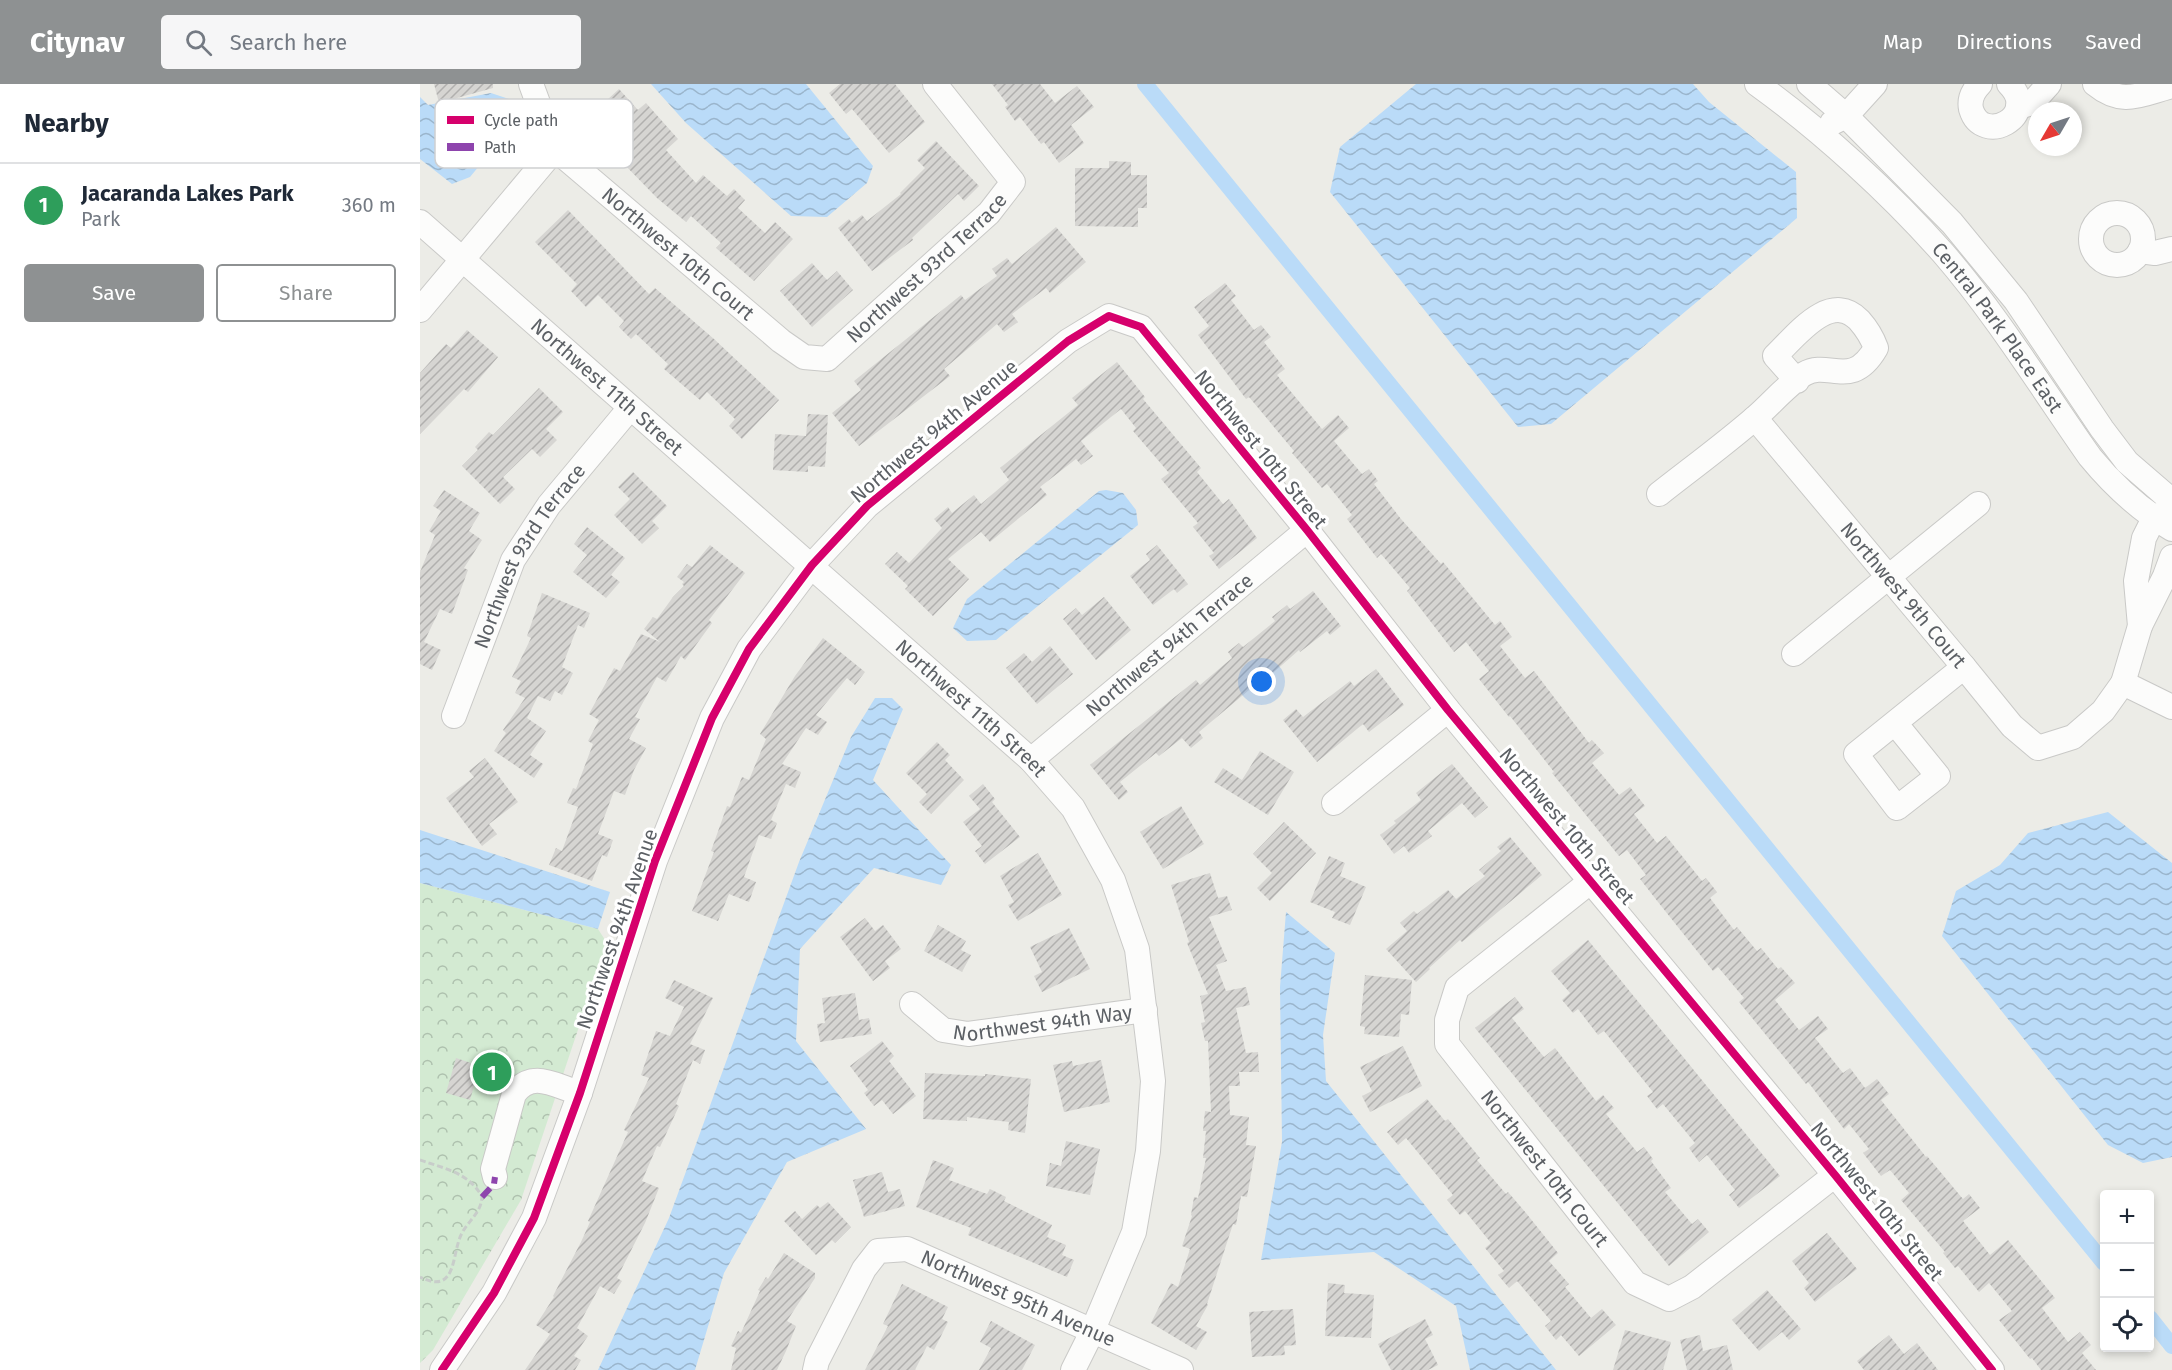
<!DOCTYPE html>
<meta charset="utf-8">
<style>
body{margin:0;font-family:"Fira Sans",sans-serif;background:#f6f6f7;color:#1f2937}
.controls{position:absolute;right:18px;bottom:18px;display:grid;overflow:hidden;border-radius:6px;box-shadow:0 3px 9px #0003}
.controls button{width:54px;height:54px;display:grid;place-items:center;padding:0;border:0;border-bottom:2px solid #e0e1e3;background:#fff;color:#1f2937;font:30px sans-serif}
.compass{position:absolute;left:1608px;top:18px;width:54px;height:54px;border-radius:50%;background:#fff;box-shadow:0 3px 9px #0003;rotate:231deg}
.you{position:absolute;left:842px;top:598px;width:21px;height:21px;margin:-15px;border:4px solid #fff;border-radius:50%;background:#1a73e8;box-shadow:0 0 0 9px #1a73e833}
.badge{display:grid;place-items:center;width:39px;height:39px;border-radius:50%;background:#8e9192;color:#fff;font-size:20px;font-weight:700}
.pin{position:absolute;translate:-50% -50%;border:3px solid #fff;box-shadow:0 2px 6px #0006}
.list{margin:0;padding:0;list-style:none}
h2{display:flex;justify-content:space-between;align-items:center;height:78px;margin:0;padding:0 24px;font-size:26px}
h2 small{font-size:20px;font-weight:400;color:#747a83}
.list li{display:grid;grid-template-columns:39px 1fr auto;gap:18px;align-items:center;box-sizing:border-box;height:84px;padding:0 24px;border-top:2px solid #e0e1e3}
.list b{display:block;font-size:22px;white-space:nowrap}
.list p{margin:0;font-size:20px;white-space:nowrap;color:#747a83}
.list em{font-size:20px;font-style:normal;color:#747a83}
.actions{display:flex;gap:12px;padding:18px 24px}
.actions a{flex:1;padding:14px 0;border:2px solid #8e9192;border-radius:6px;text-align:center;font-size:21px;color:#8e9192}
.actions .main{background:#8e9192;color:#fff}
.icon{flex:none;width:33px;height:33px;fill:none;stroke:currentColor;stroke-width:2;stroke-linecap:round;stroke-linejoin:round}
.map{position:relative;flex:none;width:1752px;height:1286px;overflow:hidden}
header{display:flex;align-items:center;gap:36px;box-sizing:border-box;height:84px;padding:0 30px;background:#8e9192;color:#fff}
header strong{font-size:28px}
nav{display:flex;gap:33px;margin-inline-start:auto;font-size:21px}
.search{width:420px;height:54px;background:#f6f6f7;display:flex;align-items:center;gap:15px;box-sizing:border-box;padding:0 21px;border-radius:6px;color:#747a83;font-size:22px}
main{display:flex}
aside{flex:1;background:#fff}
.map>svg:first-child{display:block}
.park{fill:url(#park-crowns)}
.water{fill:url(#water-waves)}
.lines{fill:none;stroke-linecap:round;stroke-linejoin:round}
.canal{stroke:#badbf8;stroke-width:16}
.building{fill:url(#building-hatch)}
.minor-casing{stroke:#c9c9c7;stroke-width:26}
.path{stroke:#c8cdca;stroke-width:3;stroke-dasharray:6 3;stroke-linecap:butt}
.minor{stroke:#fcfcfb;stroke-width:24}
.quiet{stroke:#8e44ad;stroke-width:6;stroke-dasharray:12 6;stroke-linecap:butt}
.cycleway-casing{stroke:#fff;stroke-width:11}
.cycleway{stroke:#d6006c;stroke-width:8}
.labels{text-anchor:middle;stroke-width:6;stroke-linejoin:round;paint-order:stroke}
.street-label{font-size:20px;fill:#5c6065;stroke:#fff}
.key{fill:#fff;stroke:#cecfd1;stroke-width:1.5}
.key-label{font-size:16px;fill:#5c6065}
</style>
<header>
<strong>Citynav</strong>
<div class="search"><svg class="icon" aria-label="search" viewBox="0 0 24 24"><circle cx="10" cy="10" r="6"/><path d="M15 15l6 6"/></svg>Search here</div>
<nav><a>Map</a><a>Directions</a><a>Saved</a></nav>
</header>
<main>
<aside>
<h2>Nearby<small></small></h2>
<ul class="list">
<li><span class="badge" style="background:#2e9e5b">1</span><div><b>Jacaranda Lakes Park</b><p>Park</p></div><em>360 m</em></li>
</ul>
<div class="actions"><a class="main">Save</a><a>Share</a></div>
</aside>
<div class="map">
<svg width="1752" height="1286" viewBox="0 0 1752 1286">
<defs>
<pattern id="park-crowns" width="20" height="18" patternUnits="userSpaceOnUse" patternTransform="scale(1.5)"><rect width="20" height="18" fill="#d3ead2"/><path d="M2 6a3 3 0 1 1 6 0M12 15a3 3 0 1 1 6 0" fill="none" stroke="#aec1ae"/></pattern>
<pattern id="water-waves" width="16" height="10" patternUnits="userSpaceOnUse" patternTransform="scale(1.5)"><rect width="16" height="10" fill="#badbf8"/><path d="M0 5q4-4 8 0t8 0" fill="none" stroke="#9ab5cc"/></pattern>
<pattern id="building-hatch" width="6" height="6" patternUnits="userSpaceOnUse" patternTransform="scale(1.5)"><rect width="6" height="6" fill="#d6d5d2"/><path d="M-1 1l2-2M0 6l6-6M5 7l2-2" fill="none" stroke="#b1b0ae"/></pattern>
</defs>
<rect width="100%" height="100%" fill="#ecece7"/>
<path class="park" d="M0,799L178,845L187,859L101,1116L13,1266L0,1279Z"/>
<g class="water">
<path d="M231,0H386L453,82L447,99L407,133L371,132L266,39Z"/>
<path d="M996,0H1273L1289,18L1376,88L1377,134L1131,340L1098,343L910,108L920,63Z"/>
<path d="M71,9L89,15L98,35L50,93L32,100L0,75V13L8,21Z"/>
<path d="M686,406L703,409L716,426L718,441L576,556L547,557L533,544L547,515L679,407Z"/>
<path d="M455,614H472L483,625L453,696L531,781L521,801L454,784L380,865L376,957L446,1045L367,1078L304,1189L275,1286H178L249,1134L379,778L431,653Z"/>
<path d="M1688,728L1752,779V1073L1723,1079L1688,1061L1522,852L1536,807L1580,781L1608,749Z"/>
<path d="M0,746L190,808L178,845L0,799Z"/>
<path d="M866,828L915,869L903,951L906,997L1136,1286H1050L1036,1222L954,1168L841,1176L862,1058L860,903Z"/>
</g>
<g class="lines">
<g class="canal">
<path d="M725,0L1684,1179"/>
<path d="M1730,1234L1752,1262"/>
</g>
</g>
<g class="building">
<path d="M14,0H73V4L19,19Z"/>
<path d="M420,0H475L505,38L469,69L432,25L426,30L409,9Z"/>
<path d="M572,0H620L635,19L657,2L674,23L651,41L664,59L639,79L624,58L621,60L600,33L595,37L585,23L588,21Z"/>
<path d="M199,5L218,26L226,19L258,55L246,66L276,99L283,91L307,112L314,105L325,116L318,124L345,149L355,138L373,155L334,197L296,164L301,159L271,132L266,138L237,114L163,38Z"/>
<path d="M516,57L559,102L544,117L538,110L492,154L493,156L452,187L418,144L429,135L432,139L442,131L447,137L481,110L480,109L505,84L497,76Z"/>
<path d="M689,77L711,78V91H727V124H718V143L655,142V84H689Z"/>
<path d="M148,126L229,210L235,204L294,255L359,316L322,355L309,342L315,335L287,308L280,316L244,285L248,280L216,250L211,255L199,243L204,237L178,211L166,223L151,207L157,200L115,158Z"/>
<path d="M636,143L666,178L630,209L626,204L592,230L598,238L584,248L577,240L524,285L530,292L439,362L412,329L441,306L434,297L541,211L545,216L577,192L572,185L587,174L592,180Z"/>
<path d="M392,179L407,196L417,187L433,206L392,243L360,207Z"/>
<path d="M805,199L816,212L811,216L834,246L841,241L851,253L844,258L865,285L857,291L902,345L918,331L929,344L914,357L942,390L949,385L958,397L954,400L981,435L1021,480L1023,478L1075,541L1080,537L1092,553L1080,562L1105,594L1114,587L1169,659L1172,656L1184,669L1172,679L1199,711L1210,703L1225,722L1214,730L1237,759L1246,752L1282,797L1286,794L1297,808L1290,814L1314,846L1317,843L1337,867L1341,864L1358,885L1361,883L1375,899L1355,916L1379,946L1398,932L1408,945L1395,954L1423,989L1430,984L1445,1004L1457,995L1469,1010L1461,1016L1506,1073L1507,1072L1543,1115L1549,1110L1560,1124L1543,1137L1570,1171L1588,1156L1635,1214L1622,1224L1648,1258L1660,1248L1671,1261L1662,1269L1676,1286H1621L1612,1274L1610,1275L1579,1236L1592,1227L1569,1199L1559,1208L1538,1182L1535,1184L1523,1169L1525,1168L1481,1116L1489,1109L1470,1086L1461,1092L1443,1069L1449,1065L1429,1040L1424,1045L1388,998L1386,1000L1319,918L1324,914L1298,883L1293,887L1238,818L1220,795L1226,791L1207,766L1199,772L1132,689L1134,688L1090,632L1089,633L1059,595L1069,587L1046,558L1034,568L987,507L990,504L961,470L957,474L927,435L932,431L907,400L902,404L872,369L874,367L829,313L826,315L778,251L789,242L774,223Z"/>
<path d="M47,246L78,273L48,308L44,305L0,350V289L26,260L31,264Z"/>
<path d="M697,278L725,313L723,315L781,384L777,388L803,420L809,415L837,454L799,485L789,472L794,469L773,443L778,439L741,395L749,389L713,347L716,344L701,325L661,357L673,372L661,381L656,375L620,403L627,411L570,458L561,448L528,475L549,495L513,532L485,505L488,502L465,480L477,468L489,479L522,444L514,435L528,423L532,429L554,411L561,420L589,396L580,384L658,321L652,314Z"/>
<path d="M119,304L143,328L126,345L137,356L120,373L112,365L83,393L95,405L80,420L42,382L58,366L55,363L69,348L73,351Z"/>
<path d="M388,330L408,331L405,383L388,382V388L353,386L355,350L386,352Z"/>
<path d="M213,388L247,422L232,437L239,444L222,460L194,431L210,415L198,403Z"/>
<path d="M24,406L60,429L49,447L62,456L44,484L48,486L32,530L20,525L4,558L21,566L12,586L0,580V488L15,451L9,447L21,427L13,422Z"/>
<path d="M167,443L205,474L191,491L200,498L186,514L153,488L167,471L154,460Z"/>
<path d="M290,461L325,489L289,536L292,539L265,576L261,572L246,598L237,593L215,633L220,635L209,655L226,664L214,686L205,711L194,707L178,750L193,756L187,773L182,771L172,797L129,781L136,764L142,767L158,723L147,719L153,704L156,705L173,660L168,657L179,636L169,630L194,584L200,587L221,550L240,558L224,545L233,533L237,535L253,513L264,502L262,500L264,498L257,493L267,480L272,483Z"/>
<path d="M737,461L768,500L757,509L754,505L733,521L710,492L730,476L726,470Z"/>
<path d="M893,507L921,542L910,551L907,547L880,568L879,566L847,594L852,600L842,609L835,601L779,648L783,654L771,664L762,654L739,672L736,669L700,698L708,708L699,716L670,681L776,596L780,601L812,574L808,568L819,559L823,563L855,537L852,533L867,521L870,525Z"/>
<path d="M122,509L170,529L164,544L158,541L142,583L153,589L142,611L135,607L130,617L118,612L107,634L126,647L110,671L123,680L114,694L74,667L86,649L83,646L105,614L95,609L101,597L92,593L111,554L107,552Z"/>
<path d="M684,513L711,546L676,576L643,535L656,524L662,531Z"/>
<path d="M403,554L445,588L435,601L427,594L396,631L407,638L398,651L386,644L362,680L381,688L375,704L366,700L351,736L357,739L351,755L339,751L324,793L336,798L329,818L309,810L298,837L272,827L294,768L291,767L307,722L310,723L322,693L329,696L346,655L340,650L375,592Z"/>
<path d="M630,562L653,590L617,620L586,584L604,569L612,578Z"/>
<path d="M956,585L984,621L949,648L943,640L897,678L863,636L876,625L883,633L930,597L934,602Z"/>
<path d="M517,658L530,671L525,676L544,696L511,730L499,718L507,710L486,689Z"/>
<path d="M840,667L874,688L848,731L794,698L803,684L822,696Z"/>
<path d="M65,674L98,718L69,740L77,750L62,762L26,714L54,693L49,687Z"/>
<path d="M1032,680L1068,723L1055,734L1042,719L1008,747L1012,752L989,769L984,762L974,770L960,751L976,739L974,737L1001,716L996,709Z"/>
<path d="M563,700L575,715L572,718L600,753L565,780L555,767L562,762L543,738L560,725L549,712Z"/>
<path d="M761,722L784,760L743,785L720,748Z"/>
<path d="M864,738L896,769L850,817L837,804L852,789L833,770Z"/>
<path d="M1090,753L1122,791L1042,858L1040,856L1009,884L1010,885L996,898L966,865L987,847L980,839L994,827L997,830L1028,806L1036,815L1065,792L1059,786L1081,767L1077,763Z"/>
<path d="M618,769L642,811L598,837L588,821L594,818L580,792Z"/>
<path d="M909,772L925,779L920,792L946,803L930,841L912,834L915,828L890,818Z"/>
<path d="M790,789L798,814L807,812L812,826L789,833L807,877L796,881L806,907L826,903L830,921L816,924L826,969L838,968L839,988H819L820,1002H809L810,1031L829,1033L826,1061L836,1062L827,1113L821,1112L816,1141L813,1140L787,1220L788,1221L776,1242L787,1248L776,1266L731,1239L751,1199L758,1203L770,1165L762,1162L772,1132L771,1131L774,1113L778,1114L786,1074H783L786,1047H783L785,1027L791,1028L788,957H785L781,939L785,938L780,912L788,910L767,859L769,858L751,801Z"/>
<path d="M445,834L455,847L463,841L481,865L465,877L470,884L453,897L420,853Z"/>
<path d="M518,841L546,857L541,866L551,871L542,888L504,867Z"/>
<path d="M649,844L670,885L622,908L614,892L622,888L610,863Z"/>
<path d="M1168,856L1360,1092L1319,1124L1309,1111L1315,1106L1287,1071L1279,1078L1269,1064L1275,1059L1243,1020L1237,1025L1227,1012L1233,1008L1184,947L1178,951L1158,925L1153,929L1142,916L1150,909L1131,887Z"/>
<path d="M945,891L992,896L989,931L981,930L979,953L944,950L945,943L940,942Z"/>
<path d="M254,896L293,914L270,960L285,966L280,980L273,976L256,1020L259,1022L240,1063L237,1062L222,1097L239,1104L225,1139L197,1194L202,1197L194,1210L180,1202L157,1244L168,1252L154,1272L161,1276L155,1286H105L130,1250L116,1241L134,1213L133,1212L161,1158L170,1138L168,1137L208,1048L204,1046L229,994L221,991L236,947L250,952L264,923L245,914Z"/>
<path d="M435,909L439,936L449,934L452,950L400,958L397,940L405,939L402,914Z"/>
<path d="M1095,913L1104,925L1092,934L1124,973L1135,964L1176,1017L1183,1011L1194,1024L1186,1030L1217,1068L1224,1063L1233,1075L1231,1077L1251,1104L1245,1108L1272,1140L1278,1135L1289,1148L1249,1182L1055,944Z"/>
<path d="M462,957L474,972L469,977L496,1012L473,1030L462,1016L454,1022L444,1009L448,1006L430,982Z"/>
<path d="M983,962L1002,1002L950,1028L942,1012L952,1007L940,983Z"/>
<path d="M36,974L60,982L50,1016L26,1009Z"/>
<path d="M681,976L690,1018L644,1028L633,981L652,977L653,982Z"/>
<path d="M505,989L565,992V990L611,995L605,1049L588,1046L589,1038L547,1033V1037L503,1035Z"/>
<path d="M1007,1015L1025,1037L1028,1035L1060,1074L1057,1076L1086,1110L1088,1108L1106,1129L1138,1169L1129,1177L1149,1200L1145,1203L1171,1234L1182,1225L1196,1241L1159,1272L1141,1251L1136,1256L1125,1242L1131,1237L1097,1197L1089,1204L1078,1191L1084,1187L1065,1164L1071,1159L1045,1127L1040,1131L1027,1116L1033,1111L986,1054L978,1061L967,1048Z"/>
<path d="M646,1057L680,1065L670,1111L626,1102L630,1079L641,1082Z"/>
<path d="M513,1076L534,1084L529,1096L567,1110L570,1105L586,1113L584,1117L632,1141L627,1153L646,1161L642,1171L654,1176L647,1193L548,1151L551,1144L496,1123Z"/>
<path d="M462,1088L468,1108L480,1105L485,1122L444,1133L433,1096Z"/>
<path d="M408,1118L431,1143L415,1159L412,1156L396,1171L364,1137L375,1127L382,1135L397,1121L400,1124Z"/>
<path d="M1407,1149L1437,1185L1395,1218L1384,1204L1389,1199L1372,1177Z"/>
<path d="M364,1169L395,1189V1194L367,1237L376,1242L366,1267L357,1286H311L316,1264L311,1262L318,1247L321,1249L340,1207L338,1206L346,1193L348,1195Z"/>
<path d="M908,1199L925,1201L924,1209L954,1211L951,1254L905,1252Z"/>
<path d="M482,1200L528,1223L522,1235L528,1238L514,1266L507,1262L495,1286H445L468,1242L463,1240Z"/>
<path d="M1347,1206L1381,1245L1369,1256L1362,1248L1339,1267L1312,1236Z"/>
<path d="M873,1225L876,1261L864,1262L865,1271L832,1273L829,1228Z"/>
<path d="M1005,1235L1013,1251L1005,1255L1018,1281L1008,1286H971L958,1260Z"/>
<path d="M571,1237L615,1261L602,1286H559L571,1264L560,1258Z"/>
<path d="M1205,1246L1251,1258L1243,1286H1193Z"/>
<path d="M1280,1251L1283,1267L1307,1261L1313,1286H1267L1260,1256Z"/>
<path d="M1469,1251L1484,1270L1497,1259L1518,1286H1444L1437,1277Z"/>
</g>
<g class="lines">
<g class="minor-casing">
<g id="minor">
<path id="s1" d="M111,0L135,65L361,257L384,273L407,275L569,129L593,98L515,0"/>
<path id="s2" d="M1337,0C1402,47 1470,109 1523,169C1576,230 1623,306 1670,373C1693,401 1720,426 1752,445"/>
<path d="M1389,0L1426,32L1532,139L1596,217L1682,345L1707,378L1752,417"/>
<path d="M1560,0C1553,7 1549,15 1551,25C1562,63 1621,32 1589,0"/>
<path d="M1675,0C1703,23 1721,10 1752,2"/>
<path d="M1598,23L1612,19L1629,0"/>
<path d="M1412,39L1426,32L1455,0"/>
<circle cx="1697" cy="155" r="26"/>
<path id="s3" d="M0,138L611,676L653,724L693,796L717,865L733,997L728,1067L714,1148L672,1248L653,1286"/>
<path d="M1720,167L1735,169L1752,165"/>
<path d="M0,226L135,65"/>
<path id="s4" d="M1335,334L1544,583L1436,670L1477,724L1518,692L1475,639"/>
<path d="M1239,410C1272,384 1305,360 1336,333C1352,319 1367,301 1384,290C1409,275 1431,307 1456,264C1452,253 1447,245 1439,236C1410,206 1376,252 1355,272L1377,297"/>
<path d="M1720,542L1716,497L1724,454L1734,434L1747,427"/>
<path d="M1374,570L1558,420"/>
<path d="M1544,583L1592,642L1618,664L1653,653L1683,627L1703,599L1752,623"/>
<path d="M1703,599L1720,542L1745,492L1752,473"/>
<path id="s5" d="M34,632L93,476L129,421L210,324"/>
<path id="s6" d="M611,676L887,446"/>
<path d="M914,719L1028,626"/>
<path id="s7" d="M1171,797L1037,904L1027,936V960L1215,1199L1249,1215L1272,1203L1415,1091"/>
<path id="s8" d="M492,920L523,946L548,950L725,926"/>
<path d="M75,1093L73,1085L94,1010C112,985 135,1002 160,1009"/>
<path d="M22,1286L74,1209L114,1134L160,1009L235,777L292,634L329,565L392,481L447,422L648,257L689,232L721,243L887,446L1028,626L1415,1091L1572,1286"/>
<path id="s9" d="M395,1286L397,1277L444,1185L458,1167L487,1165L761,1286"/>
</g>
</g>
<path class="path" d="M0,1076C23,1084 50,1089 62,1113C61,1129 49,1136 42,1149C31,1169 38,1212 0,1193"/>
<use href="#minor" class="minor"/>
<path class="quiet" d="M62,1113L74,1100L75,1093"/>
<g class="cycleway-casing">
<path id="cycleway" d="M22,1286L74,1209L114,1134L160,1009L235,777L292,634L329,565L392,481L447,422L648,257L689,232L721,243L887,446L1028,626L1415,1091L1572,1286"/>
</g>
<use href="#cycleway" class="cycleway"/>
</g>
<g class="labels">
<g class="street-label">
<text dy="7" stroke="none"><textPath href="#s1" startOffset="231">Northwest 10th Court</textPath></text>
<text dy="7" stroke="none"><textPath href="#s1" startOffset="552">Northwest 93rd Terrace</textPath></text>
<text dy="7" stroke="none"><textPath href="#s2" startOffset="344">Central Park Place East</textPath></text>
<text dy="7" stroke="none"><textPath href="#s3" startOffset="249">Northwest 11th Street</textPath></text>
<text transform="translate(514 347) rotate(-40)" y="7">Northwest 94th Avenue</text>
<text transform="translate(841 365) rotate(51)" y="7">Northwest 10th Street</text>
<text dy="7" stroke="none"><textPath href="#s5" startOffset="178">Northwest 93rd Terrace</textPath></text>
<text dy="7" stroke="none"><textPath href="#s4" startOffset="231">Northwest 9th Court</textPath></text>
<text dy="7" stroke="none"><textPath href="#s6" startOffset="180">Northwest 94th Terrace</textPath></text>
<text dy="7" stroke="none"><textPath href="#s3" startOffset="735">Northwest 11th Street</textPath></text>
<text transform="translate(1147 742) rotate(50)" y="7">Northwest 10th Street</text>
<text transform="translate(197 845) rotate(-71)" y="7">Northwest 94th Avenue</text>
<text dy="7" stroke="none"><textPath href="#s8" startOffset="141">Northwest 94th Way</textPath></text>
<text dy="7" stroke="none"><textPath href="#s7" startOffset="387">Northwest 10th Court</textPath></text>
<text transform="translate(1457 1117) rotate(51)" y="7">Northwest 10th Street</text>
<text dy="7" stroke="none"><textPath href="#s9" startOffset="286">Northwest 95th Avenue</textPath></text>
</g>
</g>
<rect x="15" y="15" width="198" height="69" rx="9" class="key"/>
<rect x="27" y="32" width="27" height="8" fill="#d6006c"/>
<rect x="27" y="59" width="27" height="8" fill="#8e44ad"/>
<g class="key-label">
<text x="64" y="42">Cycle path</text>
<text x="64" y="69">Path</text>
</g>
</svg>
<div class="controls">
<button>+</button>
<button>−</button>
<button><svg class="icon" aria-label="locate" viewBox="0 0 24 24"><circle cx="12" cy="12" r="6"/><path d="M12 2v4M12 18v4M2 12h4M18 12h4"/></svg></button>
</div>
<svg class="compass" viewBox="-18 -18 36 36"><path d="M0-13l5 13h-10z" fill="#e53935"/><path d="M0 13l5-13h-10z" fill="#747a83"/></svg>
<div class="you"></div>
<div class="pin badge" style="left:72px;top:988px;background:#2e9e5b">1</div>
</div>
</main>
